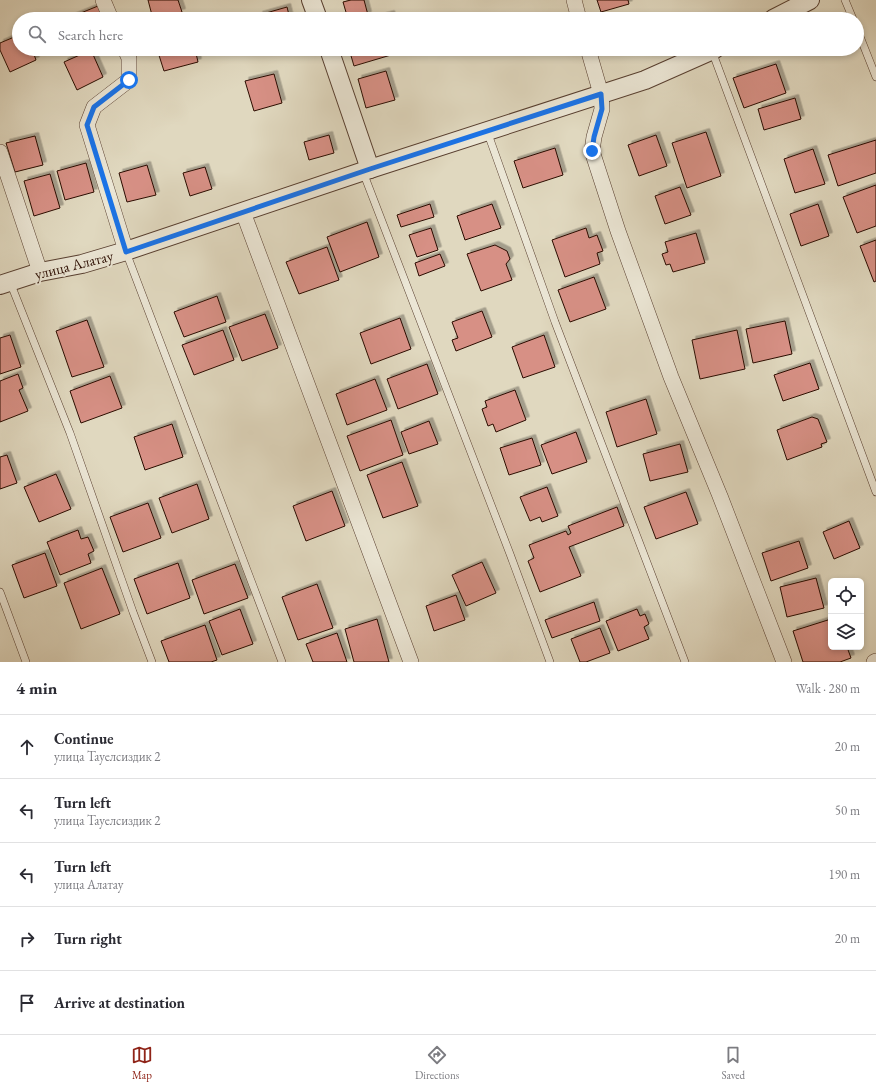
<!DOCTYPE html>
<meta charset="utf-8">
<style>
body{margin:0;font-family:"EB Garamond",serif;background:#f2f2f3;color:#2b2b33}
.controls{position:absolute;right:12px;bottom:12px;display:grid;overflow:hidden;border-radius:6px;box-shadow:0 2px 6px #0003}
.controls button{width:36px;height:36px;display:grid;place-items:center;padding:0;border:0;border-bottom:1px solid #e1e1e2;background:#fff;color:#2b2b33;font:20px sans-serif}
.stop{position:absolute;width:12px;height:12px;margin:-9px;border:3px solid #1a73e8;border-radius:50%;background:#fff}
.stop.end{background:#1a73e8;border-color:#fff;box-shadow:0 1px 4px #0008}
.list{margin:0;padding:0;list-style:none}
h2{display:flex;justify-content:space-between;align-items:center;height:52px;margin:0;padding:0 16px;font-size:17px}
h2 small{font-size:13px;font-weight:400;color:#7c7c81}
.list li{display:grid;grid-template-columns:26px 1fr auto;gap:12px;align-items:center;box-sizing:border-box;height:64px;padding:0 16px;border-top:1px solid #e1e1e2}
.list b{display:block;font-size:15px;white-space:nowrap}
.list p{margin:0;font-size:13px;white-space:nowrap;color:#7c7c81}
.list em{font-size:13px;font-style:normal;color:#7c7c81}
.icon{flex:none;width:22px;height:22px;fill:none;stroke:currentColor;stroke-width:2;stroke-linecap:round;stroke-linejoin:round}
.map{position:relative;flex:none;width:876px;height:662px;overflow:hidden}
.search{position:absolute;background:#fff;box-shadow:0 2px 6px #0003;left:12px;right:12px;top:12px;height:44px;display:flex;align-items:center;gap:10px;box-sizing:border-box;padding:0 14px;border-radius:22px;color:#7c7c81;font-size:15px}
.sheet{height:372px;background:#fff}
nav{display:flex;justify-content:space-around;align-items:center;box-sizing:border-box;height:56px;border-top:1px solid #e1e1e2;background:#fff;font-size:11px;color:#7c7c81}
nav a{display:grid;justify-items:center;gap:2px}
nav .on{color:#8f2418}
.map>svg:first-child{display:block}
.building{fill:#d79085;stroke:#2a0c00;filter:url(#shadow)}
.lines{fill:none;stroke-linecap:round;stroke-linejoin:round}
.service-casing{stroke:#583f30;stroke-width:8}
.minor-casing{stroke:#583f30;stroke-width:16}
.tertiary-casing{stroke:#583f30;stroke-width:20}
.service{stroke:#ebe6d5;stroke-width:7}
.minor{stroke:#ebe6d5;stroke-width:15}
.tertiary{stroke:#ebe6d5;stroke-width:18}
.route{stroke:#1a73e8;stroke-width:5}
.labels{text-anchor:middle;stroke-width:4;stroke-linejoin:round;paint-order:stroke}
.street-label{font-size:15px;fill:#2a0c00;stroke:#ebe6d5}
</style>
<div class="map">
<svg width="876" height="662" viewBox="0 0 876 662">
<defs>
<filter id="shadow"><feDropShadow dx="3.5" dy="-3.5" stdDeviation="0" flood-color="#0004"/></filter>
</defs>
<rect width="100%" height="100%" fill="#e0d8bf"/>
<filter id="stains"><feTurbulence type="fractalNoise" baseFrequency=".005" numOctaves="4"/><feColorMatrix values="0 0 0 0 .2 0 0 0 0 .09 0 0 0 0 .02 0 0 0 .5 -.17"/></filter>
<radialGradient id="worn" r=".72"><stop offset=".6" stop-color="#630" stop-opacity="0"/><stop offset="1" stop-color="#630" stop-opacity=".3"/></radialGradient>
<g class="building">
<path d="M148,0H178L182,12L158,19H153Z"/>
<path d="M351,0H364L368,15L354,19H348L343,2Z"/>
<path d="M597,0H628L629,4L601,12Z"/>
<path d="M98,6L103,19H72L71,17Z"/>
<path d="M287,7L290,19H260L259,15Z"/>
<path d="M391,14L392,19H372Z"/>
<path d="M19,35V49H32L36,60L10,72L0,50V43Z"/>
<path d="M157,49H195L198,62L164,71Z"/>
<path d="M349,49H400L401,52L354,66Z"/>
<path d="M521,49H544L523,55Z"/>
<path d="M91,50L103,77L77,90L64,62Z"/>
<path d="M776,64L786,93L744,108L733,78Z"/>
<path d="M386,71L395,100L366,108L358,79Z"/>
<path d="M274,74L282,103L254,111L245,81Z"/>
<path d="M795,98L801,119L764,130L758,109Z"/>
<path d="M706,132L721,176L687,188L672,143Z"/>
<path d="M329,135L334,153L309,160L304,142Z"/>
<path d="M656,135L667,166L639,176L628,145Z"/>
<path d="M35,136L43,165L15,172L6,143Z"/>
<path d="M876,140V173L838,186L828,155Z"/>
<path d="M555,148L563,175L523,188L514,161Z"/>
<path d="M813,149L825,184L795,193L784,159Z"/>
<path d="M86,163L94,192L65,200L57,171Z"/>
<path d="M147,165L156,195L127,202L119,173Z"/>
<path d="M205,167L212,189L190,196L183,173Z"/>
<path d="M50,174L60,208L34,216L24,181Z"/>
<path d="M876,185V226L857,233L843,197Z"/>
<path d="M680,187L691,215L665,224L655,196Z"/>
<path d="M430,204L434,217L401,227L397,215Z"/>
<path d="M492,204L501,228L465,240L457,216Z"/>
<path d="M818,204L829,236L801,246L790,214Z"/>
<path d="M367,222L379,257L340,272L327,237Z"/>
<path d="M431,228L438,250L417,257L409,235Z"/>
<path d="M586,228L589,238L597,235L603,251L597,253L600,264L565,277L552,240Z"/>
<path d="M696,233L705,263L673,272L670,264L666,265L662,254L668,252L665,242Z"/>
<path d="M876,240V281L874,282L860,246Z"/>
<path d="M495,245L507,251L510,259L506,264L512,280L481,291L467,254Z"/>
<path d="M327,247L339,280L299,294L286,262Z"/>
<path d="M440,254L445,266L419,276L415,263Z"/>
<path d="M594,277L606,309L570,322L558,290Z"/>
<path d="M217,296L226,322L184,337L174,312Z"/>
<path d="M482,311L492,337L456,351L452,340L458,338L452,322Z"/>
<path d="M265,314L278,348L242,361L229,327Z"/>
<path d="M400,318L411,349L371,364L360,333Z"/>
<path d="M87,320L104,367L72,377L56,331Z"/>
<path d="M785,321L792,354L753,363L746,329Z"/>
<path d="M223,330L234,360L194,375L182,345Z"/>
<path d="M737,330L745,369L700,379L692,340Z"/>
<path d="M10,335L21,367L0,374V338Z"/>
<path d="M544,335L555,367L523,378L512,347Z"/>
<path d="M810,363L819,389L783,401L774,375Z"/>
<path d="M427,364L438,394L398,409L387,379Z"/>
<path d="M18,374L23,388L19,390L28,411L0,422V381Z"/>
<path d="M110,376L122,408L81,423L70,391Z"/>
<path d="M375,379L387,410L347,425L336,394Z"/>
<path d="M515,390L526,420L496,432L493,424L488,426L482,409L487,407L485,401Z"/>
<path d="M646,399L657,434L617,447L606,412Z"/>
<path d="M812,417L818,419L827,442L821,444L822,447L787,460L777,430Z"/>
<path d="M391,420L403,455L360,471L347,436Z"/>
<path d="M429,421L438,444L409,454L401,432Z"/>
<path d="M172,424L183,457L145,470L134,437Z"/>
<path d="M576,432L587,462L552,474L541,445Z"/>
<path d="M532,438L541,465L509,475L500,448Z"/>
<path d="M680,444L688,472L650,481L643,454Z"/>
<path d="M7,455L17,483L0,489V457Z"/>
<path d="M402,462L418,506L383,518L367,475Z"/>
<path d="M56,474L71,509L39,522L24,487Z"/>
<path d="M197,484L209,519L172,533L159,498Z"/>
<path d="M547,487L558,516L542,522L540,517L530,521L520,497Z"/>
<path d="M332,491L345,526L306,541L293,506Z"/>
<path d="M686,492L698,524L656,539L644,507Z"/>
<path d="M148,503L161,538L123,552L110,517Z"/>
<path d="M617,507L624,526L569,547L581,576L540,592L528,561L534,558L529,545L566,531L568,535L571,533L568,526Z"/>
<path d="M849,521L860,548L834,559L823,532Z"/>
<path d="M78,530L81,539L88,537L94,551L88,554L91,563L60,575L47,542Z"/>
<path d="M799,541L808,568L771,581L762,553Z"/>
<path d="M45,553L57,586L24,598L12,565Z"/>
<path d="M482,562L496,593L466,606L452,575Z"/>
<path d="M178,563L190,598L147,614L134,579Z"/>
<path d="M235,564L248,598L204,614L192,580Z"/>
<path d="M102,568L120,614L81,629L64,583Z"/>
<path d="M816,578L824,608L787,617L780,587Z"/>
<path d="M317,584L333,628L298,640L282,597Z"/>
<path d="M456,595L465,620L434,631L426,606Z"/>
<path d="M594,602L600,621L552,638L545,620Z"/>
<path d="M240,609L253,644L222,655L209,621Z"/>
<path d="M637,609L640,616L645,614L649,624L644,627L649,639L618,651L606,621Z"/>
<path d="M377,619L389,662H354L345,629Z"/>
<path d="M831,619V647H847L851,658L840,662H803L793,631Z"/>
<path d="M205,625L217,660L211,662H169L161,641Z"/>
<path d="M600,628L610,653L586,662H580L571,639Z"/>
<path d="M337,633L347,662H313L306,644Z"/>
</g>
<g class="lines">
<g class="service-casing">
<g id="service">
<path d="M845,0L853,19"/>
<path d="M857,29L876,77"/>
<path d="M712,51L876,492"/>
<path d="M487,131L555,322L685,662"/>
<path d="M363,172L510,554L550,662"/>
<path d="M126,252L282,662"/>
<path d="M10,282L70,433L133,612L152,662"/>
<path d="M0,592L26,662"/>
</g>
</g>
<g class="minor-casing">
<g id="minor">
<path d="M103,0L111,19"/>
<path d="M574,0L579,19"/>
<path d="M125,49L129,58V80L94,107L87,125L126,251"/>
<path d="M588,49L601,94L602,109L594,137L592,151L618,231L671,377L720,496L784,662"/>
<path d="M0,152L40,272"/>
<path d="M243,212L411,662"/>
<path d="M874,662L876,661"/>
</g>
</g>
<g class="tertiary-casing">
<g id="tertiary">
<path d="M311,0L318,19"/>
<path d="M773,19L810,0"/>
<path d="M329,49L370,169"/>
<path d="M0,285L40,272L82,264L126,251L370,169L645,80L715,49"/>
</g>
</g>
<use href="#service" class="service"/>
<use href="#minor" class="minor"/>
<use href="#tertiary" class="tertiary"/>
</g>
<g class="lines">
<path class="route" d="M129,80L94,107L87,125L126,252L370,169L601,94L602,109L594,137L592,151"/>
</g>
<g class="labels">
<g class="street-label">
<text transform="translate(74 265) rotate(-14)" y="5">улица Алатау</text>
</g>
</g>
<rect width="100%" height="100%" filter="url(#stains)"/>
<rect width="100%" height="100%" fill="url(#worn)"/>
</svg>
<div class="controls">
<button><svg class="icon" aria-label="locate" viewBox="0 0 24 24"><circle cx="12" cy="12" r="6"/><path d="M12 2v4M12 18v4M2 12h4M18 12h4"/></svg></button>
<button><svg class="icon" aria-label="layers" viewBox="0 0 24 24"><path d="M12 4l9 5-9 5-9-5zM3 14l9 5 9-5"/></svg></button>
</div>
<div class="stop" style="left:129px;top:80px"></div>
<div class="stop end" style="left:592px;top:151px"></div>
<div class="search"><svg class="icon" aria-label="search" viewBox="0 0 24 24"><circle cx="10" cy="10" r="6"/><path d="M15 15l6 6"/></svg>Search here</div>
</div>
<section class="sheet">
<h2>4 min<small>Walk · 280 m</small></h2>
<ul class="list">
<li><svg class="icon" aria-label="ahead" viewBox="0 0 24 24"><path d="M12 20V5M6 11l6-6 6 6"/></svg><div><b>Continue</b><p>улица Тауелсиздик 2</p></div><em>20 m</em></li>
<li><svg class="icon" aria-label="left" viewBox="0 0 24 24"><path d="M17 20v-9H6M10 6l-5 5 5 5"/></svg><div><b>Turn left</b><p>улица Тауелсиздик 2</p></div><em>50 m</em></li>
<li><svg class="icon" aria-label="left" viewBox="0 0 24 24"><path d="M17 20v-9H6M10 6l-5 5 5 5"/></svg><div><b>Turn left</b><p>улица Алатау</p></div><em>190 m</em></li>
<li><svg class="icon" aria-label="right" viewBox="0 0 24 24"><path d="M7 20v-9h11M14 6l5 5-5 5"/></svg><div><b>Turn right</b></div><em>20 m</em></li>
<li><svg class="icon" aria-label="arrive" viewBox="0 0 24 24"><path d="M6 21V4h12l-3 4 3 4H6"/></svg><div><b>Arrive at destination</b></div></li>
</ul>
</section>
<nav>
<a class="on"><svg class="icon" aria-label="map" viewBox="0 0 24 24"><path d="M3 6l6-2 6 2 6-2v14l-6 2-6-2-6 2zM9 4v14M15 6v14"/></svg>Map</a>
<a><svg class="icon" aria-label="directions" viewBox="0 0 24 24"><path d="M12 3l9 9-9 9-9-9zM9 14v-3h6M13 9l2 2-2 2"/></svg>Directions</a>
<a><svg class="icon" aria-label="saved" viewBox="0 0 24 24"><path d="M7 4h10v16l-5-4-5 4z"/></svg>Saved</a>
</nav>
